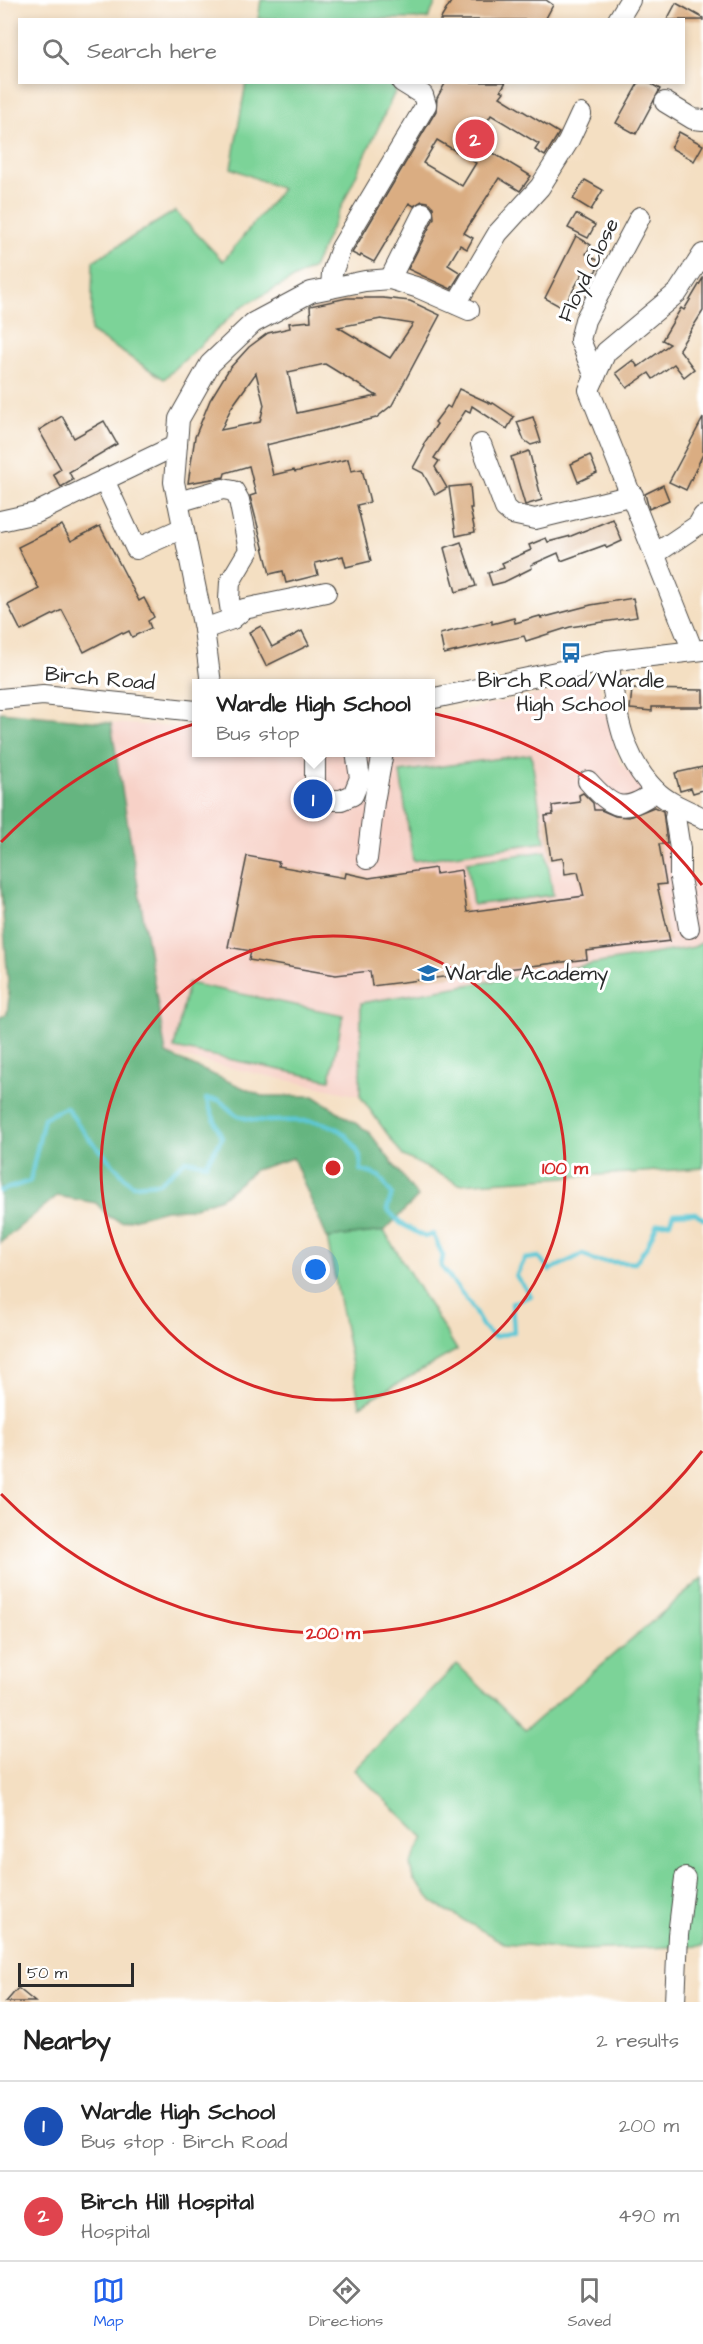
<!DOCTYPE html>
<meta charset="utf-8">
<style>
body{margin:0;font-family:"Architects Daughter",sans-serif;background:#f6f6f6;color:#222}
.scale{position:absolute;left:18px;bottom:15px;width:116px;box-sizing:border-box;padding-left:6px;border:3px solid #2b2b2b;border-top:0;font-size:16px;line-height:21px;white-space:nowrap;color:#2b2b2b;-webkit-text-stroke:4px #fff;paint-order:stroke}
.you{position:absolute;left:316px;top:1270px;width:21px;height:21px;margin:-15px;border:4px solid #fff;border-radius:50%;background:#1a73e8;box-shadow:0 0 0 9px #1a73e833}
.badge{display:grid;place-items:center;width:39px;height:39px;border-radius:50%;background:#2563eb;color:#fff;font-size:20px;font-weight:700}
.pin{position:absolute;translate:-50% -50%;border:3px solid #fff;box-shadow:0 2px 6px #0006}
.popup{position:absolute;left:192px;top:679px;width:243px;height:78px;box-sizing:border-box;display:grid;place-content:center;border-radius:0px;background:#fff;filter:drop-shadow(0 2px 4px #0005);font-size:20px;white-space:nowrap;color:#767676}
.popup b{font-size:22px;color:#222}
.popup::after{content:'';position:absolute;left:50%;top:100%;margin-left:-12px;border:12px solid transparent;border-top-color:#fff}
.list{margin:0;padding:0;list-style:none}
h2{display:flex;justify-content:space-between;align-items:center;height:78px;margin:0;padding:0 24px;font-size:26px}
h2 small{font-size:20px;font-weight:400;color:#767676}
.list li{display:grid;grid-template-columns:39px 1fr auto;gap:18px;align-items:center;box-sizing:border-box;height:90px;padding:0 24px;border-top:2px solid #e0e0e0}
.list b{display:block;font-size:22px;white-space:nowrap}
.list p{margin:0;font-size:20px;white-space:nowrap;color:#767676}
.list em{font-size:20px;font-style:normal;color:#767676}
.icon{flex:none;width:33px;height:33px;fill:none;stroke:currentColor;stroke-width:2;stroke-linecap:round;stroke-linejoin:round}
.map{position:relative;flex:none;width:703px;height:2002px;overflow:hidden}
.search{position:absolute;background:#fff;box-shadow:0 3px 9px #0003;left:18px;right:18px;top:18px;height:66px;display:flex;align-items:center;gap:15px;box-sizing:border-box;padding:0 21px;border-radius:0px;color:#767676;font-size:22px}
.sheet{height:258px;background:#fff}
nav{display:flex;justify-content:space-around;align-items:center;box-sizing:border-box;height:84px;border-top:2px solid #e0e0e0;background:#fff;font-size:16px;color:#767676}
nav a{display:grid;justify-items:center;gap:3px}
nav .on{color:#2563eb}
.map>svg:first-child{display:block}
.built{fill:#f7d1c7}
.green{fill:#7cd398;stroke:#547f62;stroke-width:1.5}
.forest{fill:#65b580;stroke:#487056;stroke-width:1.5}
.lines{fill:none;stroke-linecap:round;stroke-linejoin:round}
.stream{stroke:#5dc8d6;stroke-width:4.5}
.building{fill:#daad82;fill-rule:evenodd}
.minor-casing{stroke:#494642;stroke-width:22}
.minor{stroke:#fff;stroke-width:20}
.ring{fill:none;stroke:#d62828;stroke-width:3}
.labels{text-anchor:middle;stroke-width:6;stroke-linejoin:round;paint-order:stroke}
.street-label{font-size:21px;fill:#2b2b2b;stroke:#fff}
.poi-label{font-size:21px;fill:#2b2b2b;stroke:#fff}
.centre{fill:#d62828;stroke:#fff;stroke-width:3}
.ring-label{font-size:18px;text-anchor:middle;font-weight:bold;fill:#d62828;stroke:#fff;stroke-width:6;stroke-linejoin:round;paint-order:stroke}
</style>
<div class="map">
<svg width="703" height="2002" viewBox="0 0 703 2002">
<rect width="100%" height="100%" fill="#fff"/>
<filter id="ink" filterUnits="userSpaceOnUse"><feTurbulence type="fractalNoise" baseFrequency=".0167" numOctaves="2"/><feDisplacementMap in="SourceGraphic" scale="12" xChannelSelector="R" yChannelSelector="G"/><feConvolveMatrix kernelMatrix="1 2 1 2 8 2 1 2 1" color-interpolation-filters="sRGB"/></filter>
<filter id="wash" filterUnits="userSpaceOnUse"><feTurbulence type="fractalNoise" baseFrequency=".008" numOctaves="4" result="noise"/><feDisplacementMap in="SourceGraphic" scale="24" xChannelSelector="R" yChannelSelector="G"/><feGaussianBlur stdDeviation="1.35" result="paint"/><feColorMatrix in="noise" values="0 0 0 0 0 0 0 0 0 0 0 0 0 0 0 0 0 1.4 0 .05"/><feComposite in="paint" operator="in"/></filter>
<g filter="url(#wash)">
<rect width="100%" height="100%" fill="#f4dfc2"/>
<path class="built" d="M598,682L620,763L671,805L687,872L703,891V1168L459,1184L403,1156L360,1096L166,1054L111,723L196,728V752H430V717Z"/>
<g class="green">
<path d="M261,0H437L428,19H258Z"/>
<path d="M246,83H399L313,268L241,307L164,379L91,332L93,261L175,211L223,261L282,189L231,168Z"/>
<path d="M531,754L545,842L413,861L400,772Z"/>
<path d="M546,851L553,895L473,905L467,862Z"/>
<path d="M703,942V1168L459,1184L403,1156L360,1096L361,1003L694,947Z"/>
<path d="M188,983L343,1015L330,1080L174,1048Z"/>
<path d="M384,1231L457,1350L360,1405L327,1238Z"/>
<path d="M703,1578V1946L577,1950L504,1943L435,1904L413,1879L410,1864L424,1838L354,1770L457,1664L525,1730Z"/>
</g>
<path class="forest" d="M0,712L111,723L166,1054L262,1096H314L369,1132L418,1197L384,1231L327,1238L293,1158L255,1170L221,1198L189,1209L165,1210L122,1222L109,1217L96,1203L57,1196L0,1243V1016L7,1014L9,997L0,873Z"/>
<g class="lines">
<path class="stream" d="M0,1191L30,1181L44,1118L66,1107L86,1135L132,1185L159,1183L186,1160L206,1164L222,1138L206,1099L219,1100C226,1105 233,1115 241,1117C280,1129 327,1106 353,1144C360,1154 361,1158 361,1170L379,1176L392,1194L387,1209L400,1223L425,1237L433,1234L443,1256L441,1266L470,1304L483,1327L494,1337L514,1332L512,1303L531,1296L516,1276L525,1259L539,1257L550,1270L583,1254L595,1261L635,1263L647,1246L657,1224L670,1222L673,1214L696,1213L703,1219"/>
</g>
<g id="blocks">
<g class="building">
<path d="M452,0H546L553,5L545,20H440Z"/>
<path d="M676,3L703,18V20H667Z"/>
<path d="M446,82H506L501,90L504,92L500,97L559,133L545,156L535,150L539,144L491,115L475,142L531,176L520,191L499,178L464,233L473,238L467,249L460,245L448,265L461,273L451,289L408,269L434,218L433,207L428,202L422,201L414,206L409,203L374,262L361,255L360,257L352,253L436,111L437,98ZM437,140L476,163L462,186L423,163Z"/>
<path d="M639,82H648L660,89L636,134L616,123Z"/>
<path d="M679,132L703,145L694,161L671,148Z"/>
<path d="M585,180L603,190L591,210L573,199Z"/>
<path d="M576,214L595,225L588,238L568,228Z"/>
<path d="M576,236L591,245L586,254L601,262L594,274L585,269L563,308L545,298Z"/>
<path d="M703,278V311L679,349L694,369L684,377L674,364L653,379L649,373L627,388L616,373L633,360L638,367L670,344L662,340L681,308L684,310Z"/>
<path d="M347,298H383L410,301L440,315L392,405L376,418L266,445L273,475L294,470L295,472L348,459L351,471L362,469L370,502L357,505L371,561L346,567L343,556L315,563L318,575L286,583L283,571L270,574L250,496L256,494L249,466L225,473L224,477L188,483L195,437L210,400L229,369L249,347L268,333L290,328L289,323L311,321L310,306ZM381,319L413,324L390,358L338,327ZM325,364L377,396L297,413L288,372ZM256,373L264,405L260,422L221,430L231,408Z"/>
<path d="M459,389L492,404L493,403L514,417L507,429L472,406L470,412L466,410L434,458L439,461L435,467L447,488L435,495L423,473L413,468L425,446L423,445L437,424L435,422L447,406L450,408Z"/>
<path d="M62,416L74,438L104,421L117,444L69,472L73,480L61,487L53,474L61,469L39,430Z"/>
<path d="M533,417L541,442L531,445L524,440L517,422Z"/>
<path d="M703,418V454L686,490L669,482Z"/>
<path d="M529,451L542,500L525,505L511,457Z"/>
<path d="M590,455L597,473L578,482L571,464Z"/>
<path d="M470,485L472,508H470L475,532L456,536L449,487Z"/>
<path d="M663,485L669,500L649,509L645,494Z"/>
<path d="M613,519L622,541L607,548L605,545L561,561L558,553L531,565L532,568L504,582L492,585L488,573L504,568L502,563L531,550L529,545L546,538L548,542L571,536Z"/>
<path d="M62,525L71,541L100,526L139,601L144,598L154,617L148,621L151,628L132,637L129,631L123,634L122,632L84,652L62,610L21,631L8,605L39,589L18,547Z"/>
<path d="M461,542L476,586L456,592L444,548Z"/>
<path d="M633,598L637,617L570,627L526,641L524,636L444,654L440,634L492,621V624L514,618L515,623L540,616L541,618L591,605Z"/>
<path d="M261,626L272,647L302,631L309,645L266,666L249,632Z"/>
<path d="M632,689L703,690V707H652V711L630,709Z"/>
<path d="M703,767V790L693,793L691,788L680,791L675,773Z"/>
<path d="M583,793L593,803L594,810H601L615,816L629,817L654,807L663,811L667,844H659L666,884L657,885L670,941L586,951L587,959L372,986L370,971L336,975L249,960L251,951L228,947L247,856L279,862L278,866L345,878L346,873L369,878L435,868L436,874L461,870L467,912L584,896L578,872L565,874L563,858L551,860L545,816L553,815L552,806L580,802L579,795Z"/>
<path d="M18,1988L35,2002H6Z"/>
</g>
</g>
</g>
<g filter="url(#ink)">
<use href="#blocks" fill-opacity="0" stroke="#494642" stroke-width="1.5"/>
<g class="lines">
<g class="minor-casing">
<g id="minor">
<path d="M618,20L630,0"/>
<path d="M665,102L693,119L703,120"/>
<path d="M390,279L423,213"/>
<path d="M331,288L332,273L341,248L426,105L423,95L402,82"/>
<path d="M456,304L498,233L540,187L568,142L581,114"/>
<path d="M595,377L580,340L585,320L640,217"/>
<path d="M481,444L505,508L512,514L535,519L633,495"/>
<path d="M177,445L104,480L136,549L183,528"/>
<path d="M178,502L223,489L234,491L239,500L249,550L230,582L229,599L232,619"/>
<path d="M0,521L36,513L104,480"/>
<path d="M655,554L698,525L703,516"/>
<path d="M204,629L232,619L244,609L326,592"/>
<path d="M693,651L589,390L606,352L678,292L703,254"/>
<path d="M608,661C616,708 620,755 655,790C668,803 687,810 703,818"/>
<path d="M211,684L204,629L174,482L179,419L210,364L253,323L311,292L365,281L390,279L419,288L469,310"/>
<path d="M0,699L43,695L196,711"/>
<path d="M430,699L608,661L703,650"/>
<path d="M315,752V790L325,800H341L353,795L360,778L356,752"/>
<path d="M588,781C612,808 623,815 656,791"/>
<path d="M677,806L675,817L680,849V878L689,928"/>
<path d="M367,859L374,802L383,752"/>
<path d="M675,2002L678,1935L685,1878"/>
</g>
</g>
<use href="#minor" class="minor"/>
</g>
</g>
<g class="ring">
<circle cx="333" cy="1168" r="232"/>
<path d="M702 1451A465 465 0 0 1 1 1494M1 842A465 465 0 0 1 702 885"/>
</g>
<defs>
<g id="bus-bare" transform="scale(1.62)"><path d="M-5-6H5V4H4V6H2V4H-2V6H-4V4H-5ZM-3.5-4V0h7V-4ZM-3.5 1.2v1.5H-2V1.2ZM2 1.2v1.5H3.5V1.2Z" fill="#1f6fb2" stroke="#fff" stroke-width="2.5" paint-order="stroke"/></g>
<g id="school-bare" transform="scale(1.62)"><path d="M0-5L7-2L0 1L-7-2ZM-4 1L0 2.5L4 1V4Q0 6-4 4Z" fill="#1f6fb2" stroke="#fff" stroke-width="2.5" paint-order="stroke"/></g>
</defs>
<g fill-rule="evenodd">
<use href="#bus-bare" x="571" y="653"/>
<use href="#school-bare" x="428" y="973"/>
</g>
<g class="labels">
<g class="street-label">
<text transform="translate(588 270) rotate(-64)" y="7">Floyd Close</text>
<text transform="translate(100 678) rotate(5)" y="7">Birch Road</text>
</g>
<g class="poi-label">
<text x="571" y="687">Birch Road/Wardle<tspan x="571" dy="24">High School</tspan></text>
<text x="445" y="980" text-anchor="start">Wardle Academy</text>
</g>
</g>
<circle cx="333" cy="1168" r="9" class="centre"/>
<g class="ring-label">
<text x="565" y="1174">100 m</text>
<text x="333" y="1639">200 m</text>
</g>
</svg>
<div class="scale">50 m</div>
<div class="you"></div>
<div class="pin badge" style="left:313px;top:799px;background:#1a4fb4">1</div>
<div class="popup"><b>Wardle High School</b>Bus stop</div>
<div class="pin badge" style="left:475px;top:139px;background:#e0444e">2</div>
<div class="search"><svg class="icon" aria-label="search" viewBox="0 0 24 24"><circle cx="10" cy="10" r="6"/><path d="M15 15l6 6"/></svg>Search here</div>
</div>
<section class="sheet">
<h2>Nearby<small>2 results</small></h2>
<ul class="list">
<li><span class="badge" style="background:#1a4fb4">1</span><div><b>Wardle High School</b><p>Bus stop · Birch Road</p></div><em>200 m</em></li>
<li><span class="badge" style="background:#e0444e">2</span><div><b>Birch Hill Hospital</b><p>Hospital</p></div><em>490 m</em></li>
</ul>
</section>
<nav>
<a class="on"><svg class="icon" aria-label="map" viewBox="0 0 24 24"><path d="M3 6l6-2 6 2 6-2v14l-6 2-6-2-6 2zM9 4v14M15 6v14"/></svg>Map</a>
<a><svg class="icon" aria-label="directions" viewBox="0 0 24 24"><path d="M12 3l9 9-9 9-9-9zM9 14v-3h6M13 9l2 2-2 2"/></svg>Directions</a>
<a><svg class="icon" aria-label="saved" viewBox="0 0 24 24"><path d="M7 4h10v16l-5-4-5 4z"/></svg>Saved</a>
</nav>
